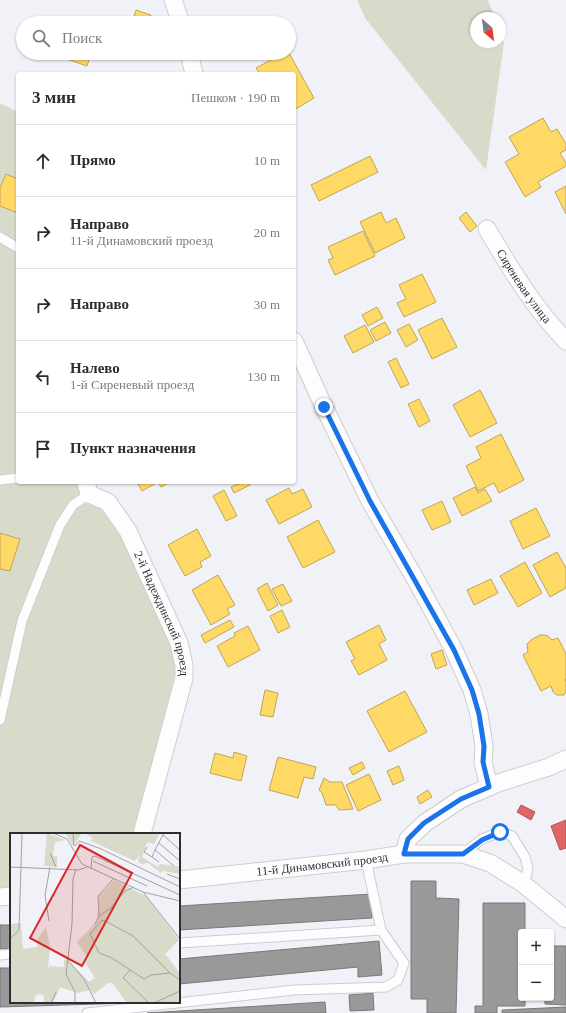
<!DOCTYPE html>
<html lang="ru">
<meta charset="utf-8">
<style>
body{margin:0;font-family:"Times New Roman",serif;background:#f2f2f3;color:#2b2b33}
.controls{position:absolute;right:12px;bottom:12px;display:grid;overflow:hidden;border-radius:4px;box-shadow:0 1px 3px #0004}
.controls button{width:36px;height:36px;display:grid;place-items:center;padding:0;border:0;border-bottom:1px solid #e1e1e2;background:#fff;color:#2b2b33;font:20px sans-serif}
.compass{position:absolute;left:470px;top:12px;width:36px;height:36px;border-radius:50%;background:#fff;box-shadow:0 1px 3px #0004;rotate:152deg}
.stop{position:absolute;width:12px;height:12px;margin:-9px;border:3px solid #1a73e8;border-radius:50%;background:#fff}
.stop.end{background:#1a73e8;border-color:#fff;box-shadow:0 1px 4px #0008}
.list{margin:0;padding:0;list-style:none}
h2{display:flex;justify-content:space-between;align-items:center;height:52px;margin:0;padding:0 16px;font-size:17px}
h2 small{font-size:13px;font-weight:400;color:#7c7c81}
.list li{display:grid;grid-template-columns:26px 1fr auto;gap:12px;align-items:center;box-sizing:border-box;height:72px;padding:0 16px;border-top:1px solid #e1e1e2}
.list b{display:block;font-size:15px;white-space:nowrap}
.list p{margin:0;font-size:13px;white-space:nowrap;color:#7c7c81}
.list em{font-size:13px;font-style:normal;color:#7c7c81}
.icon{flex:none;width:22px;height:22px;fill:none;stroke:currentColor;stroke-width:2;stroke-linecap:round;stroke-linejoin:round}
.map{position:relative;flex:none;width:566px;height:1013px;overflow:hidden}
.search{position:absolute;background:#fff;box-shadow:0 1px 3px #0004;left:16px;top:16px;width:280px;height:44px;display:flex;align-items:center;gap:10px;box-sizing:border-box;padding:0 14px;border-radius:22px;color:#7c7c81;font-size:15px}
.panel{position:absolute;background:#fff;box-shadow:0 1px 3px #0004;left:16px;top:72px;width:280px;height:412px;border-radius:4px}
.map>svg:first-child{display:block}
.green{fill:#d8dbc9}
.homes{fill:#ffd966;stroke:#c0a556}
.shops{fill:#e06666;stroke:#aa5556}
.industry{fill:#999;stroke:#78797a}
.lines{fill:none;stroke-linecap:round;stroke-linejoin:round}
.service-casing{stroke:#cccdd2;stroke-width:11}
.minor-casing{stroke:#cccdd2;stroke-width:19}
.service{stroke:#fdfdfe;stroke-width:9}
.minor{stroke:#fdfdfe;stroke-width:17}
.route{stroke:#1a73e8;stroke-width:5}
.labels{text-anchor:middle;stroke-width:4;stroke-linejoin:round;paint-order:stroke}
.street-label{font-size:12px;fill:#2c2d31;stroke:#fefefe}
.inset-road{fill:none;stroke:#a2a3a8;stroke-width:1}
.view{fill:#d62828;fill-opacity:0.15;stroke:#d62828;stroke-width:2}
.inset-edge{fill:none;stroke:#2c2d31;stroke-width:2}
</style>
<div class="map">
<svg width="566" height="1013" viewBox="0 0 566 1013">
<rect width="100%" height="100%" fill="#f1f2f8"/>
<g class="green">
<path d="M357,0H488L495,18H476V42H500V32L504,43L486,170L365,18Z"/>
<path d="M0,103L18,112V482H87L84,503L100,508L121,536L171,646L177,667L133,834H11V887L0,888Z"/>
</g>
<g class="homes">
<path d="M136,10L151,15L148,23H132Z"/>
<path d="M66,53H91L87,66L64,58Z"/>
<path d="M284,53H289L314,98L294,110V74H260L256,68Z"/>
<path d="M543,118L551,132L557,129L566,144V150L560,153L566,163V166L538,182L541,187L525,197L505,162L519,154L509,137Z"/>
<path d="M370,156L378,172L319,201L311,185Z"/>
<path d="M6,174L18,179V213L0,206V188Z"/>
<path d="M566,186V214L555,192Z"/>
<path d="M381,212L386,223L396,218L405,238L375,253L360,222Z"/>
<path d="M466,212L477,226L470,232L459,218Z"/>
<path d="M363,231L375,256L335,275L328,260L333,258L328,247Z"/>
<path d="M422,274L436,302L404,317L397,303L406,299L399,285Z"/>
<path d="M377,307L383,318L368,326L362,315Z"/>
<path d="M442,318L457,347L432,359L418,330Z"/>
<path d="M385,322L391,333L376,341L370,330Z"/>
<path d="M409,324L418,340L406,347L397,330Z"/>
<path d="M365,325L374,342L353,353L344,336Z"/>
<path d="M396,358L409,384L401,388L388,362Z"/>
<path d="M480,390L497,423L470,437L453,405Z"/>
<path d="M419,399L430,421L419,427L408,404Z"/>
<path d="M501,434L524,480L499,493L494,483L478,491L466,466L481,458L476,447Z"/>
<path d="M137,482H170L161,487L158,482L142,491Z"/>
<path d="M243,482H249L250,485L234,493L231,487Z"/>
<path d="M475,487L478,493L485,489L492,501L462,516L453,498Z"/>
<path d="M289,488L292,494L303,489L312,507L279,524L266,500Z"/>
<path d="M224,490L237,516L226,521L213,496Z"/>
<path d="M442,501L451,522L432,530L422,510Z"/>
<path d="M536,508L550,536L523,549L510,521Z"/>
<path d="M318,520L335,552L303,568L287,537Z"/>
<path d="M197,529L211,556L200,562L202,567L185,576L168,545Z"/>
<path d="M0,533L20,539L10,571L0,569Z"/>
<path d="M557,552L566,568V588L550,597L533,565Z"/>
<path d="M525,562L542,593L518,607L500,576Z"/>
<path d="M218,575L235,605L227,609L230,614L211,625L192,590Z"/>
<path d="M491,579L498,593L474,605L467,590Z"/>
<path d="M267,583L278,605L268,611L257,589Z"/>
<path d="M283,584L292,601L281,606L272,589Z"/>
<path d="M282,610L290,627L278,633L270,616Z"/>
<path d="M230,620L234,627L205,643L201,635Z"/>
<path d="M379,625L386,640L379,644L387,660L359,675L351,661L355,659L346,642Z"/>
<path d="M248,626L260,650L228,667L217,646L235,636L234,633Z"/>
<path d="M540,635H544L548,636L552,640L558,638L566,654V679L565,680L566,681V692L564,695H557L553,692L551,686L541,691L523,655L528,652L527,644L531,640Z"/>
<path d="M442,650L447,665L436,669L431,654Z"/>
<path d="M265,690L278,693L273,717L260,715Z"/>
<path d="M405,691L427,732L389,752L367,711Z"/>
<path d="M234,752L247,756L241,781L210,773L215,753L233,758Z"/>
<path d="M278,757L316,767L313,779L304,777L298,798L269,790Z"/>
<path d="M362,762L365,768L353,775L349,768Z"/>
<path d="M399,766L404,780L393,785L387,771Z"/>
<path d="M369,774L381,800L358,811L346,785Z"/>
<path d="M324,778L330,782H342L353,809L339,810L336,805H326L322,793L319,790Z"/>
<path d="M428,790L432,797L420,804L417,797Z"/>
</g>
<g class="shops">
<path d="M521,805L535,812L531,820L517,812Z"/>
<path d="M566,820V848L560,850L551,826Z"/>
</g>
<g class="industry">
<path d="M411,881H436V898L459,899L456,1013H427V999H411Z"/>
<path d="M371,894L372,918L179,930V906Z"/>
<path d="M483,903H525V932H521V998H525V1006H497V1013H475V1006H483Z"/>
<path d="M0,925H11V948L0,949Z"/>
<path d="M379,941L382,975L358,977V967L179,984V959Z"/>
<path d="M551,946H566V1005L545,1004V998H551Z"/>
<path d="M0,968H11V1002H130V1003L0,1007Z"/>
<path d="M373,993L374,1010L350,1011L349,995Z"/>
<path d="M325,1002L326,1013H147Z"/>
<path d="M566,1007V1013H502V1010Z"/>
</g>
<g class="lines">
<g class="service-casing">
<g id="service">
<path d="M0,237L18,248"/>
<path d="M0,480L18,478"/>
<path d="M0,720L22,621L60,525L73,505L89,494"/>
<path d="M463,854L482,839L500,832L512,836L525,857L528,869L526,877L522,883"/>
<path d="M179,943L381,930"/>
<path d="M0,955L11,954"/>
<path d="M87,1013L294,990L386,987L398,980L404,963L381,930L366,860"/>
</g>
</g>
<g class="minor-casing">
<g id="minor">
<path d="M173,0L181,23"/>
<path d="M189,53L194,74"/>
<path id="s1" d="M487,229C510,268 534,308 566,341"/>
<path d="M294,341L324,407L370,501L416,580L454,650L472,690L479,714L484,746L483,762L489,787"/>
<path id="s2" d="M86,482L89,494L108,502L128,531L179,643L184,665V678L142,834"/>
<path d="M404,854L408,839L425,823L461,799L498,783L549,767L566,759"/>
<path id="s3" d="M179,880L366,860L404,854H463L490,863L522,883L566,919"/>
<path d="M0,897L11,896"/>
</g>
</g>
<use href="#service" class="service"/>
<use href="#minor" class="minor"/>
</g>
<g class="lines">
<path class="route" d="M324,407L370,501L454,650L472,690L479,714L484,746L483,762L489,787L461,799L424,823L408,839L404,854H463L482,840L500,832"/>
</g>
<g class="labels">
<g class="street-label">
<text dy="4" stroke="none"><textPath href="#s1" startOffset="68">Сиреневая улица</textPath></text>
<text dy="4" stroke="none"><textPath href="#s2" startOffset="158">2-й Надеждинский проезд</textPath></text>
<text dy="4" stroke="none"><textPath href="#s3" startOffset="144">11-й Динамовский проезд</textPath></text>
</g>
</g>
<g transform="translate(10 833)">
<rect width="170" height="170" fill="#f1f2f8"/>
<path d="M37,0L55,7L45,9L43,23L47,24V34L34,33ZM55,0H72L63,13ZM75,0H150L144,11L137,9L132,24L148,34L150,31L170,34V41L153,38L151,40L138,30L131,31L128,28L130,22L125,28L81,8L82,5ZM104,47L136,63L169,107L155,121L170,140V170H117L102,150H98L84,161L80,157L68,160L50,154L43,170H34V163L30,161L25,163L24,170H0V91L11,90L13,116L27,114L28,105L36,94L40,114L38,136L40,133L54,134V127H58L79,149L85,145L75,129L78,125L67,109L87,88L89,63Z" fill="#d8dbc9"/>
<path class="inset-road" d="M43,0L57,6L72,31L133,59L170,106M63,0L64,13M154,0L145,17L164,33M153,2L170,17M149,10L170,28M65,13L69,8L89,15L170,54M137,14L134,19L142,24M145,17L142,24L149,29M40,20L46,34M83,28L137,53M0,34L69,37L77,34M81,36L82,24L85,23L170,62M157,41L170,46M133,59L170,68M89,83L101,75L115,58L124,54M39,88L35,62L40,34M85,91L89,83L88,63L104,45M0,106L9,97L12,0M56,125L74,146L86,170M120,137L113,145L139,170M160,140L141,142L134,146L102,125L89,120L80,101L92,87L99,90L123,103L160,140L170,147M41,170L46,159M65,170V159L56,141L62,91L63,46L66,36M144,170L170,158"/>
<path class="view" d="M70,12L122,40L72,133L20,105Z"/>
<rect width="170" height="170" class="inset-edge"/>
</g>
</svg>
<div class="controls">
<button>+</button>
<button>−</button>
</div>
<svg class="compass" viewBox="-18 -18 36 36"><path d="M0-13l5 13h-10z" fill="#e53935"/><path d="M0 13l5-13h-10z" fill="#7c7c81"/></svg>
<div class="stop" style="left:500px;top:832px"></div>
<div class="stop end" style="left:324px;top:407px"></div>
<div class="search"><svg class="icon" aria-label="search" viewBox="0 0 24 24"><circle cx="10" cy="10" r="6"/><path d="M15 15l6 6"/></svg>Поиск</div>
<section class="panel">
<h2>3 мин<small>Пешком · 190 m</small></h2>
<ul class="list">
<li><svg class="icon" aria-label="ahead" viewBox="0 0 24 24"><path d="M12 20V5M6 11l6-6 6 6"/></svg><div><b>Прямо</b></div><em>10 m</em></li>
<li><svg class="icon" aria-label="right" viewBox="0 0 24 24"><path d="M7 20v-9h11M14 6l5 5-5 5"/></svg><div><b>Направо</b><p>11-й Динамовский проезд</p></div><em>20 m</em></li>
<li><svg class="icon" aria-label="right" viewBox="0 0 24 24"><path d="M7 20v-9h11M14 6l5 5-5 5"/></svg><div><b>Направо</b></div><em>30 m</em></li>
<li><svg class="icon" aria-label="left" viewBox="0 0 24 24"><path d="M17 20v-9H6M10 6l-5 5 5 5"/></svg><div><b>Налево</b><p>1-й Сиреневый проезд</p></div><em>130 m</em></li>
<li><svg class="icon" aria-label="arrive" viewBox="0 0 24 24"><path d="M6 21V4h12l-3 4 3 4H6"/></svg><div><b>Пункт назначения</b></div></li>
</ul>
</section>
</div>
